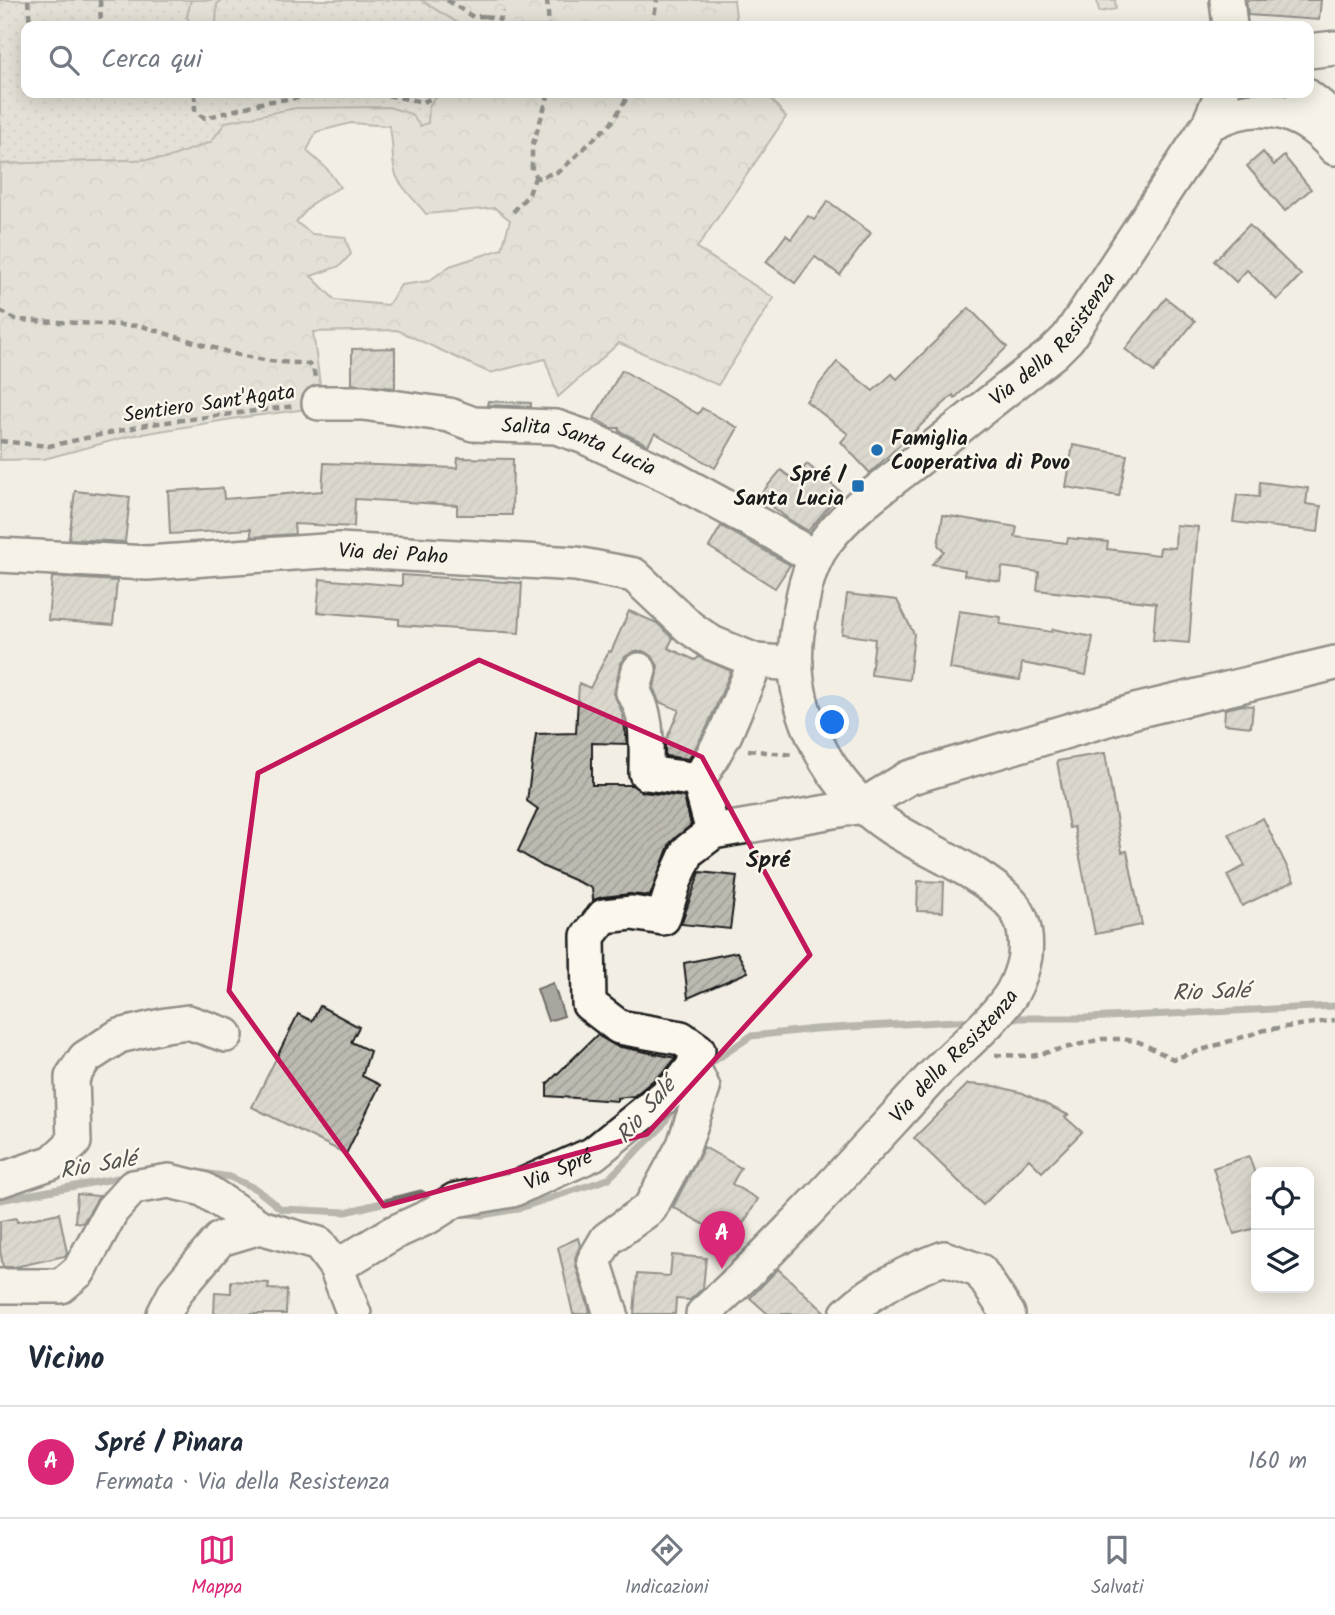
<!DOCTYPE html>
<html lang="it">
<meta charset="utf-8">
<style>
body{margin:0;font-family:Kalam,sans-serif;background:#f6f6f7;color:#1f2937}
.controls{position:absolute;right:21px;bottom:21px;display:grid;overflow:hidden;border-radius:14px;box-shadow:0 4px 18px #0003}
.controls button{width:63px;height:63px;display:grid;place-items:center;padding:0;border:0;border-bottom:2px solid #e0e1e3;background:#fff;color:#1f2937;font:35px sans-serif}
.you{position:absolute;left:833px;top:723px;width:24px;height:24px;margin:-18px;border:5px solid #fff;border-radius:50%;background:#1a73e8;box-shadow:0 0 0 10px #1a73e833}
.badge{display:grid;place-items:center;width:46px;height:46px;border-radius:50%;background:#db2777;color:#fff;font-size:23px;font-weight:700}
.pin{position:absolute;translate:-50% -58px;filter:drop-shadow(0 2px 4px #0008)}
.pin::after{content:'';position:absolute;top:37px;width:24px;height:21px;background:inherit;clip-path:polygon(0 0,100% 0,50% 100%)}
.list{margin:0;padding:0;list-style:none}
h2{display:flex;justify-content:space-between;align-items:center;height:91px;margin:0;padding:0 28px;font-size:30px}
h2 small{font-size:23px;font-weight:400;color:#747a83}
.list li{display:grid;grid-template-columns:46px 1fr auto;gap:21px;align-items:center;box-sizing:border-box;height:112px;padding:0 28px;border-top:2px solid #e0e1e3}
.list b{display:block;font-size:26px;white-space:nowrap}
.list p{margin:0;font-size:23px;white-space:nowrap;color:#747a83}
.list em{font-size:23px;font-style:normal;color:#747a83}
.icon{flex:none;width:38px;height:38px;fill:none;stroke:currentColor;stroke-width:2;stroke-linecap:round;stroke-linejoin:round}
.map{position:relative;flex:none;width:1335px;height:1314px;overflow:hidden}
.search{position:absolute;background:#fff;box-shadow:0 4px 18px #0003;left:21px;right:21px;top:21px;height:77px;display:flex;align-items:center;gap:18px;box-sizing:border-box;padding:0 24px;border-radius:14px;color:#747a83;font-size:26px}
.sheet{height:203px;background:#fff}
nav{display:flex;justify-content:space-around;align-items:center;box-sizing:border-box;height:98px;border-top:2px solid #e0e1e3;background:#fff;font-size:19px;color:#747a83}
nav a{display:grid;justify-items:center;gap:4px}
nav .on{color:#db2777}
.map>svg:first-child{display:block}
.grass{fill:url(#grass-dots);stroke:#777671;stroke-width:2}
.forest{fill:url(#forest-crowns);stroke:#777671;stroke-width:2;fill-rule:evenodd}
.water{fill:#a9a6a0;stroke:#716f6b;stroke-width:2}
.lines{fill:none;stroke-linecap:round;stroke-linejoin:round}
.stream{stroke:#716f6b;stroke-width:7}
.building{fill:url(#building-hatch);stroke:#1c1c1c;stroke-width:2}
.minor-casing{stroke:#1c1c1c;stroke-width:38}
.path{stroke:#1c1c1c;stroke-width:4.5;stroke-dasharray:7 5;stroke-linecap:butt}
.minor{stroke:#fbf7ec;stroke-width:33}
.marked{fill:none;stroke:#c2185b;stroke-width:5;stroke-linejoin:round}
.poi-dot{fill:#1f6fb2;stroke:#fbf7ec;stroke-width:2.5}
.labels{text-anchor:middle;stroke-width:5;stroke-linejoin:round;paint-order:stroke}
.street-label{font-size:21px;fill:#1c1c1c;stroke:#fbf7ec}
.poi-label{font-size:21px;font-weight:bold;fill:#1c1c1c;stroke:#fbf7ec;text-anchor:start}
.neighbourhood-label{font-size:23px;font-weight:bold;fill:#1c1c1c;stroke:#fbf7ec}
.water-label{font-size:23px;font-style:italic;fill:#545351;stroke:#fbf7ec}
</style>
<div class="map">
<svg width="1335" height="1314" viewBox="0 0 1335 1314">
<defs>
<pattern id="grass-dots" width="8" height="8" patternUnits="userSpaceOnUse" patternTransform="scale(1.75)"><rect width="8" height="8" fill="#d2cfc6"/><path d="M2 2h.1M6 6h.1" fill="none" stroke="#b4b1aa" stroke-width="1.8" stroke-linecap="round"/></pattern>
<pattern id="forest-crowns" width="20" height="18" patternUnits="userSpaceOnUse" patternTransform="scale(1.75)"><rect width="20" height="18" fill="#d2cfc6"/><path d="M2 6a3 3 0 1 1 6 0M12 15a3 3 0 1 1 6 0" fill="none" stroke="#b4b1aa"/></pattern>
<pattern id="building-hatch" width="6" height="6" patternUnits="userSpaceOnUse" patternTransform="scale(1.75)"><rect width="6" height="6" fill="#bdbab1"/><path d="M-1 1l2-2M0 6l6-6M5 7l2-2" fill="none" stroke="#a29f98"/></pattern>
</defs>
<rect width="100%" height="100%" fill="#f2eee4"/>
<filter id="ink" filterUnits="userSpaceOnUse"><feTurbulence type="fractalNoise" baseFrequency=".0143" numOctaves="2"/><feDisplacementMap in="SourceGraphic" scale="14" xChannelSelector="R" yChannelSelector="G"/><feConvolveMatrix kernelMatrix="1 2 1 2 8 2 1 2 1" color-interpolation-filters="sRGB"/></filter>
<g filter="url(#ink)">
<g class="grass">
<path d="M0,0H191L187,16L193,26H26V93H437L429,107L428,123L419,126L411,114L226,122L211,142L165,159L0,164Z"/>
<path d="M222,0H421L463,26H211L216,23L217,4Z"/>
</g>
<g class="forest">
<path d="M191,0H222L217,4L216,23L211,26H192L187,17Z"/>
<path d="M421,0H734L737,26H463Z"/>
<path d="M1097,0H1115L1116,9L1099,12Z"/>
<path d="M437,93H766L786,117L697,248L774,298L718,385L619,343L558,397L545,359L490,373L397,330L313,332L323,407L238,418L130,436L44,459L0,460V164L165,159L211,142L226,122L296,108L389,107L411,114L420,126L428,123L429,107ZM351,123L389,126C395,143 390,158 396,175C401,188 417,202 426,214L495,208L510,220L502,249L450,266L429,281L401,285L388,305L335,300L311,276L340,266L351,254L345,237L312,234L296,222L314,202L340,187L327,169L307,151L316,132Z"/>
</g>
<path class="water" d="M553,983L564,1016L548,1021L537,989Z"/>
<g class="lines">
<g class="stream">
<path d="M1007,1018H1086L1335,1006"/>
<path d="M705,1067L751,1036L815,1029L974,1020"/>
<path d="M203,1173L230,1177L256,1189L281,1209L346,1212L421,1193L435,1201"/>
<path d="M0,1200L129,1176"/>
<path d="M462,1214L483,1215L517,1209L608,1179L659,1130L677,1104"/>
</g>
</g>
<g class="building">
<path d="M1246,0H1321L1319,20L1248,15Z"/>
<path d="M1263,152L1274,165L1284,156L1311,189L1285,211L1247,166Z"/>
<path d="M828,201L871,233L840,275L815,257L795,283L766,262L786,235L791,239L808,216L814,220Z"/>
<path d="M1249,225L1301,275L1277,300L1247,270L1236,282L1214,261Z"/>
<path d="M1166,298L1195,321L1154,372L1125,349Z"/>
<path d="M969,308L1007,347L955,398L953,395L870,473L841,442L848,434L806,401L837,362L873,391L892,374L897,379Z"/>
<path d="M395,348V388L352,384V349Z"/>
<path d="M622,370L698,414L702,408L738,428L715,468L655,433L648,445L619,431V428H611L594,418Z"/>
<path d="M488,401L531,403V407L487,405Z"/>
<path d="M1073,445L1127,455L1119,496L1066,487Z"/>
<path d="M458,458L513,459L512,515H457V505L355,499L354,527L294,524L295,534L251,537V529L170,534L168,491L223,488L224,499L322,491L324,463L457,468Z"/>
<path d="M807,464L841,492L808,531L787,518L759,496L781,470L794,480Z"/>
<path d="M1260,482L1308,488L1306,504L1321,506L1318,532L1233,522L1237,495L1259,497Z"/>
<path d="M75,491L130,497L125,542L69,539Z"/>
<path d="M943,515L1017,527L1015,537L1067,543L1068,538L1108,542L1107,549L1159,555L1160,547L1175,548L1176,525L1198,527L1189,643L1153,640L1156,603L1037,590L1039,572L1002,567L1000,581L964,575L965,570L932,564L944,551L938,545Z"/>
<path d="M721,526L790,565L775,588L709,547Z"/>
<path d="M402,575L522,583L519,633L399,625V619L317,612L320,579L402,586Z"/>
<path d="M52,577L117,581L113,625L48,620Z"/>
<path d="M847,594L897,600L914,634L909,680L871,675L875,639L842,634Z"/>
<path d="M629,611L657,623L673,638L668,648L695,660L699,657L731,671L708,725L689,759L665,756V738H667L679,710L659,702L654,689L658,666L652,656L643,651H635L625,657L620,665L614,694L623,715L627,744L592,743V785H632L643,792L684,797L691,825L670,843L650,896L630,894L602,897L593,900L592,888L544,867L518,851L538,809L527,801L536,734L576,733L579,683L590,688L609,651L611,652Z"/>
<path d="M959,611L1001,617L1000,624L1052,632L1053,629L1093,637L1086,675L1022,663L1020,680L950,669Z"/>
<path d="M1243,705L1253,706L1251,727L1224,724L1225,709Z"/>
<path d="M1105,753L1122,852L1127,851L1142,925L1095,934L1074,827L1069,828L1057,761Z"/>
<path d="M1263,818L1294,881L1242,906L1227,875L1245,866L1229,834Z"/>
<path d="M700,872L737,876L730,929L681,924Z"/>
<path d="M918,881L944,882L943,912L917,911Z"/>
<path d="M737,952L748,972L688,998L684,963Z"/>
<path d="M320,1006L359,1027L351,1042L370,1051L362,1076L380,1085L346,1154L252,1107L298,1014L312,1021Z"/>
<path d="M597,1035L616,1046L676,1058L666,1070L634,1096L617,1098V1101L547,1096V1084Z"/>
<path d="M968,1084L995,1086L1023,1093L1068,1115L1065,1117L1082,1132L1042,1172L1029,1159L983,1205L914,1138Z"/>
<path d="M704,1147L741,1168L732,1184L758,1199L733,1241L673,1207Z"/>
<path d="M1249,1156L1256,1177V1228L1234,1234L1213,1168Z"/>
<path d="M77,1194L99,1196L83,1223L75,1222Z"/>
<path d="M59,1213L67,1252L65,1256L15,1267H3L0,1250V1221L16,1218L17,1222Z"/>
<path d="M578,1238L580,1246L575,1258L576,1266L590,1312L584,1314H573L558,1247Z"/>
<path d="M672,1255L706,1258L703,1288L690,1300L676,1299L675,1314H634L637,1274L670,1276Z"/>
<path d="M778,1269L827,1314H768L750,1298Z"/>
<path d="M231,1281L269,1283L268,1289L287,1290L286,1314H214L215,1292L231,1293Z"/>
</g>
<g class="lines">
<g class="minor-casing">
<g id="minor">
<path d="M1227,0L1230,26"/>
<path d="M1309,51L1335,48"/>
<path d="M1303,93L1321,107L1335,130"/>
<path d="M1209,124C1256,99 1300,107 1335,148"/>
<path id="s1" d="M319,403H363L449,415L473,424L556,427L585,437L669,476L774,533L815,558"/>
<path id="s2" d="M0,555L147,563L339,550L576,564L634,575L689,627L712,643L756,661L796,664"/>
<path d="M639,670L633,692C649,712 646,747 646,773L699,780"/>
<path d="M713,832L699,780L725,734L756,661"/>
<path d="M0,1180L53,1162L74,1142L72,1077L85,1058L119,1036L166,1025L188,1022L226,1035"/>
<path id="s3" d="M336,1267L393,1233L428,1217L455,1200L512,1190L593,1154L680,1084L693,1067L698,1050L681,1038L619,1027L589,1004L588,936L604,916L632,913L663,918L675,880L688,851L713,832L862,806L908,778L1135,711L1335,663"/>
<path d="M0,1286H61L79,1271L112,1210L133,1187L169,1181L203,1189L260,1227L319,1244L336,1267L354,1314"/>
<path d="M164,1314L176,1291L220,1239L260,1227"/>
<path d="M611,1314L594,1261L607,1239L650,1208L684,1145L703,1088L693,1067"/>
<path id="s4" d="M703,1314C784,1241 857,1158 931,1078C956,1051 992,1024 1012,993C1018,982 1023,968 1025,956C1027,936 1024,916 1009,901C979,871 930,852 893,829C829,788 787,709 797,633C802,600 806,568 826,541C851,508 887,484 919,459C964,423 1008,388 1053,353L1068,338L1209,124L1222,93"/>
<path d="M847,1314C875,1288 908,1271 944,1258L980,1271L1008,1314"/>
</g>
</g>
<g class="path">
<path d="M28,0L30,26"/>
<path d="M100,0L101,26"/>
<path d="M447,0L473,17L485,16V26"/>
<path d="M547,0L549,26"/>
<path d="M485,16L500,20L503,11"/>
<path d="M652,26L657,0"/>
<path d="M195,93V112L205,118L265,102L318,95H386L423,102L443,93"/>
<path d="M549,93L532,147V170L538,178L560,171L612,122L630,93"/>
<path d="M513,212L529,194L536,175"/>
<path d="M0,311L17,320L141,326L234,354L269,361L308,364L313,368L315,377"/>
<path d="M0,441L49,446L151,424L295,406"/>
<path d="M748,750L792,755"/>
<path d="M995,1055L1032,1056L1102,1039H1123L1139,1042L1173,1059L1265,1030L1335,1020"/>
</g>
<use href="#minor" class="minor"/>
</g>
</g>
<path d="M0 0H1335V1314H0ZM479,660L702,757L810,955L647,1134L384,1206L229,991L258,773Z" fill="#f2eee4" fill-opacity=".55" fill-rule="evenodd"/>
<path class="marked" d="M479,660L702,757L810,955L647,1134L384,1206L229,991L258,773Z"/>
<g class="poi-dot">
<circle cx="877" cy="450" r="7"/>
<rect x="851" y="479" width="14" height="14" rx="3.5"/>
</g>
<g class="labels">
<g class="street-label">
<text dy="7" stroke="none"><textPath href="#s4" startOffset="1314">Via della Resistenza</textPath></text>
<text transform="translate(209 403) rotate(-8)" y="7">Sentiero Sant'Agata</text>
<text dy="7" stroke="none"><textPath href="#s1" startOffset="266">Salita Santa Lucia</textPath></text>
<text dy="7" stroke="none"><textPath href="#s2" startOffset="394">Via dei Paho</textPath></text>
<text dy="7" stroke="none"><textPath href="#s4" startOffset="360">Via della Resistenza</textPath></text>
<text dy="7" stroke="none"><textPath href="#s3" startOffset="245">Via Spré</textPath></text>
</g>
<g class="poi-label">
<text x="891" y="445">Famiglia<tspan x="891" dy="24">Cooperativa di Povo</tspan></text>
<text x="844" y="481" text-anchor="end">Spré /<tspan x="844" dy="24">Santa Lucia</tspan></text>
</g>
<g class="neighbourhood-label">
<text x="768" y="867">Spré</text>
</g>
<g class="water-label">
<text transform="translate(1211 991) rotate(-2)" y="8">Rio Salé</text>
<text transform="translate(645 1110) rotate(-49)" y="8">Rio Salé</text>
<text transform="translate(98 1164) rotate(-10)" y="8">Rio Salé</text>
</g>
</g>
</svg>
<div class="controls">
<button><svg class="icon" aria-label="locate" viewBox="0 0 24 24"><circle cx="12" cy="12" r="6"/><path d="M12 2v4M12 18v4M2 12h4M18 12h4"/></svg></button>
<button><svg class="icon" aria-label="layers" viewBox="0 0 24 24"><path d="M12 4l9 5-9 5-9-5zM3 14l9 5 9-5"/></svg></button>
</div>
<div class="you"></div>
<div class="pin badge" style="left:722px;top:1269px">A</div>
<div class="search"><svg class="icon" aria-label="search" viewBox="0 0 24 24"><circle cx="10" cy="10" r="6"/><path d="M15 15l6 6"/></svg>Cerca qui</div>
</div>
<section class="sheet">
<h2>Vicino<small></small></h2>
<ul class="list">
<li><span class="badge">A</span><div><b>Spré / Pinara</b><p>Fermata · Via della Resistenza</p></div><em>160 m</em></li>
</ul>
</section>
<nav>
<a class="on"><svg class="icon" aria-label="map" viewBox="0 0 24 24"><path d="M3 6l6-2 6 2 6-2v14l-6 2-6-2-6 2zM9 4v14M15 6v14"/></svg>Mappa</a>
<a><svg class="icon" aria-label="directions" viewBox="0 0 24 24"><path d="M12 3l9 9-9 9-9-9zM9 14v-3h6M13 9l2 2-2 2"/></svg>Indicazioni</a>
<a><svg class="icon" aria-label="saved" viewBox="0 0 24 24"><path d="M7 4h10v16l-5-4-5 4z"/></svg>Salvati</a>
</nav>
